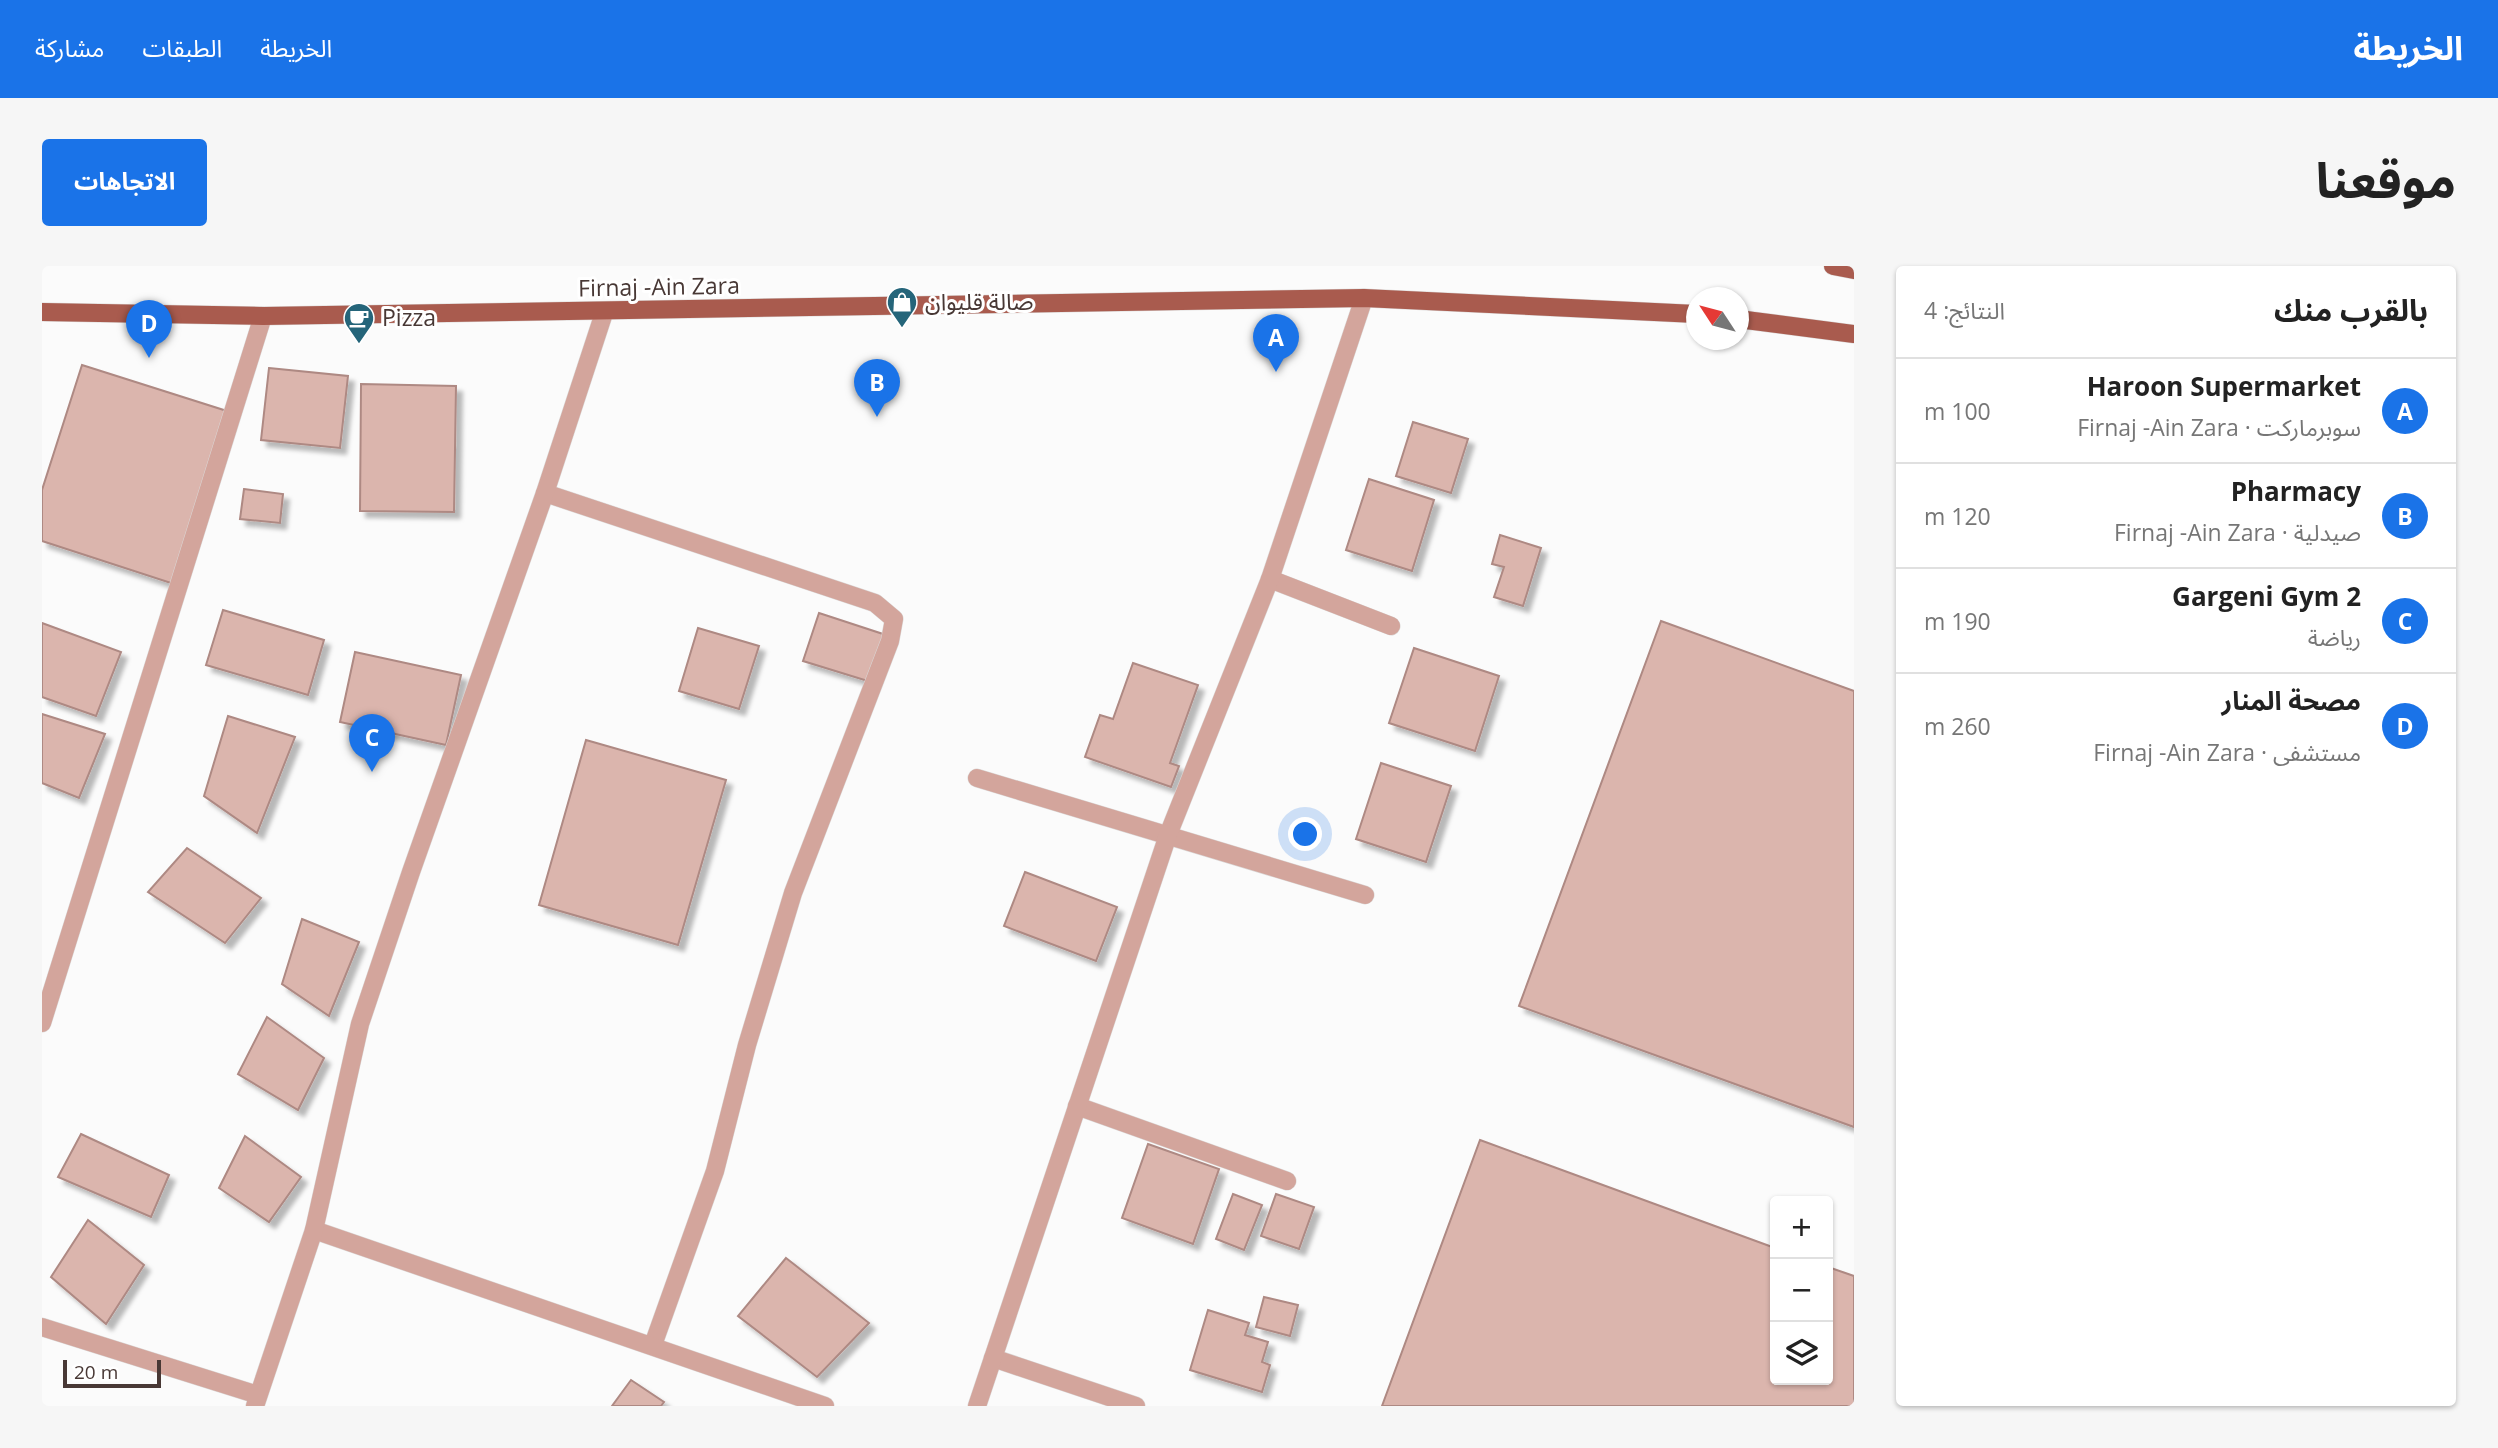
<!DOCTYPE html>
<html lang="ar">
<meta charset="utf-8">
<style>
body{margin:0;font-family:"Open Sans","Noto Sans Arabic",sans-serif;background:#f6f6f6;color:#222;direction:rtl}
.controls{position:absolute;right:21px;bottom:21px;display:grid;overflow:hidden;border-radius:7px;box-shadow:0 2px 5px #0004}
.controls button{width:63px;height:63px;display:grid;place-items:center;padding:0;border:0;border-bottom:2px solid #e0e0e0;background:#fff;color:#222;font:35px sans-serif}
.compass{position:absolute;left:1644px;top:21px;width:63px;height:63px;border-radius:50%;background:#fff;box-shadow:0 2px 5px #0004;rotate:306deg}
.scale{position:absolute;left:21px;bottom:18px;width:98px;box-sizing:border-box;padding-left:7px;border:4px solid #483835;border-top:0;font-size:19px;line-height:24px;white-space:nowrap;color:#483835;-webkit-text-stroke:5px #fff;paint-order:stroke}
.you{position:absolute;left:1264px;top:569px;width:24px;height:24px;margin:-18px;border:5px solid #fff;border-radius:50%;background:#1a73e8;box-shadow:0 0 0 10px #1a73e833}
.badge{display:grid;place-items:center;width:46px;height:46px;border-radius:50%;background:#1a73e8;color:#fff;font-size:23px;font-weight:700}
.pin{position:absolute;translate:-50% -58px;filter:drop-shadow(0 2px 4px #0008)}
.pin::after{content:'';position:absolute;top:37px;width:24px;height:21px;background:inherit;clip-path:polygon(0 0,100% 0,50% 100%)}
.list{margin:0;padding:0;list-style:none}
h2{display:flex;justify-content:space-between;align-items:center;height:91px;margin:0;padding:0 28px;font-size:30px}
h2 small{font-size:23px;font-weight:400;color:#767676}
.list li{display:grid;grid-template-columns:46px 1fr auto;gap:21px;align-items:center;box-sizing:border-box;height:105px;padding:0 28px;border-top:2px solid #e0e0e0}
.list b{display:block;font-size:26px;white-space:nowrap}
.list p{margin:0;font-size:23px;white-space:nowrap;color:#767676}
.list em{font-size:23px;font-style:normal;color:#767676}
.icon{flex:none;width:38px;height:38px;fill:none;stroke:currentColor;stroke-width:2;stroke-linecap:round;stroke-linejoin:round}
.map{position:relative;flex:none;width:1812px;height:1140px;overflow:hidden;direction:ltr;border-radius:7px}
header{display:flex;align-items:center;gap:42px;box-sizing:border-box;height:98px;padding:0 35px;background:#1a73e8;color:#fff}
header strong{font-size:33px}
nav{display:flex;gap:38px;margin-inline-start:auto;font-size:24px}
.intro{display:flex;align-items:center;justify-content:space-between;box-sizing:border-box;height:168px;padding:0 42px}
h1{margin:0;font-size:49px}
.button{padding:18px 32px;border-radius:7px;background:#1a73e8;color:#fff;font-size:24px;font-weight:700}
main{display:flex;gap:42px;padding:0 42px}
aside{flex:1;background:#fff;border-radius:7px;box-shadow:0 2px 5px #0004}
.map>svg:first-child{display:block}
.building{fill:#dbb5ad;stroke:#ae8983;stroke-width:2;filter:url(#shadow)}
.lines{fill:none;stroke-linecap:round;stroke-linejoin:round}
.minor-casing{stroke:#dbd8d7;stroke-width:19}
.major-casing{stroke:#dbd8d7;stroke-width:19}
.minor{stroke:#d3a59c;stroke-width:18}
.major{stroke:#a95b4e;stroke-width:18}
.labels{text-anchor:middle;stroke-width:6;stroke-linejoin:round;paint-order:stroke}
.street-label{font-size:23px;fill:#483835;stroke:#fff}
.poi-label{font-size:23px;fill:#483835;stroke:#fff;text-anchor:start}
</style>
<header>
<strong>الخريطة</strong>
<nav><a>الخريطة</a><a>الطبقات</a><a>مشاركة</a></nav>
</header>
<div class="intro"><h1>موقعنا</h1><a class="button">الاتجاهات</a></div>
<main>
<aside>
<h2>بالقرب منك<small>النتائج: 4</small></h2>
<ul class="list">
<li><span class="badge">A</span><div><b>Haroon Supermarket</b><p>سوبرماركت · Firnaj -Ain Zara</p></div><em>100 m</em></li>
<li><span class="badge">B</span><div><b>Pharmacy</b><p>صيدلية · Firnaj -Ain Zara</p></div><em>120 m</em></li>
<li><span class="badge">C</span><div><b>Gargeni Gym 2</b><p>رياضة</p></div><em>190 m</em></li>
<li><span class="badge">D</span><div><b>مصحة المنار</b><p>مستشفى · Firnaj -Ain Zara</p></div><em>260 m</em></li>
</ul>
</aside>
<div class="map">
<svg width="1812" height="1140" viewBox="0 0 1812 1140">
<defs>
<filter id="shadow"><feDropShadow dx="6" dy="6" stdDeviation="2" flood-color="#0004"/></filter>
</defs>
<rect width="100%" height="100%" fill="#fbfbfb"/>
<g class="building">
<path d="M40,99L188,146L132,318L0,275V224Z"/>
<path d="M227,102L306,110L298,182L219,174Z"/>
<path d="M319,118L414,120L412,246L318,245Z"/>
<path d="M1371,156L1426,173L1409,227L1354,210Z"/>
<path d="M1327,213L1392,234L1370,305L1304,284Z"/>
<path d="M202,223L241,228L238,257L198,253Z"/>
<path d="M1458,269L1499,282L1481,340L1452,331L1462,301L1450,298Z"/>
<path d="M181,344L282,374L266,429L164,399Z"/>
<path d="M777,347L844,369L829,416L761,395Z"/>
<path d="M1619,355L1812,425V861L1477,740Z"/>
<path d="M0,357L79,386L54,450L0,431Z"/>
<path d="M656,362L717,380L697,443L637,425Z"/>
<path d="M1372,382L1457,410L1433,485L1347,457Z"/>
<path d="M313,386L419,409L404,479L298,456Z"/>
<path d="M1091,397L1156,419L1128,497L1137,500L1129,521L1043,491L1058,449L1071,453Z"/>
<path d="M0,448L63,468L37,532L0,517Z"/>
<path d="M186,450L253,471L215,567L162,530Z"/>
<path d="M544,474L684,514L636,679L497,639Z"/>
<path d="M1339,497L1409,520L1384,596L1314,573Z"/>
<path d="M145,582L219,632L183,677L106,626Z"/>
<path d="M983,606L1075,641L1054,695L962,660Z"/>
<path d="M260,653L317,676L287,750L240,718Z"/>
<path d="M225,751L282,792L256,844L196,808Z"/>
<path d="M39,868L127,909L109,951L16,911Z"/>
<path d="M203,870L259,911L227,956L177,922Z"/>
<path d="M1438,874L1733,982V1114H1786V1001L1812,1010V1140H1340Z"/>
<path d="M1106,878L1177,903L1151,978L1080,952Z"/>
<path d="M1191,928L1220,939L1202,984L1174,973Z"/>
<path d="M1234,928L1272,941L1257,983L1219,970Z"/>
<path d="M46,954L102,999L64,1058L9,1011Z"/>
<path d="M744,992L827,1057L775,1111L696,1050Z"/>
<path d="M1222,1031L1256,1039L1248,1070L1214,1061Z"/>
<path d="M1166,1044L1207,1057L1203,1069L1226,1076L1220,1096L1228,1099L1220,1126L1148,1104Z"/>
<path d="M589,1114L622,1136L619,1140H570Z"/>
</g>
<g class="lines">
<g class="minor-casing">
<g id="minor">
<path d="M503,227L833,337L852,353L848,375L751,627L705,779L673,905L611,1079"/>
<path d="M1228,313L1349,360"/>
<path d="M935,512L1323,629"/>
<path d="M0,757L221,50"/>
<path d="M1035,840L1245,915"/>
<path d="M272,964L783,1140"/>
<path d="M0,1061L216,1129"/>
<path d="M951,1092L1094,1140"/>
<path d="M213,1140L272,964L318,758L369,606L503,227L562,47"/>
<path d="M935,1140L1126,569L1228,313L1322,32"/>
</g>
</g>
<g class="major-casing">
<g id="major">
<path d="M1791,0L1812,4"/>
<path d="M0,46L221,50L1322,32L1654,48"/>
<path d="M1696,53L1812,68"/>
</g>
</g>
<use href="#minor" class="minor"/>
<use href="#major" class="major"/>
</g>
<defs>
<g id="shop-pin" transform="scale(1.575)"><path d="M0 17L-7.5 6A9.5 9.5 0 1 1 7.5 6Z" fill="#25657a" stroke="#fff"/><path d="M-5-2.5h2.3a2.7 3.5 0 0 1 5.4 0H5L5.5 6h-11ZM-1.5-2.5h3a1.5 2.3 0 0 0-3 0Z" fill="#fff"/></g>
<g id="cafe-pin" transform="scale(1.575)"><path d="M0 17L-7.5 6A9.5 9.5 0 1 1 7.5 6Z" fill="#25657a" stroke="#fff"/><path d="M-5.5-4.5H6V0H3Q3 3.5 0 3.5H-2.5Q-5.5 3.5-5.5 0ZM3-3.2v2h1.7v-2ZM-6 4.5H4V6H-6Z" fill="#fff"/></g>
</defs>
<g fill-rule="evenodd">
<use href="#shop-pin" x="860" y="36"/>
<use href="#cafe-pin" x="317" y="52"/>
</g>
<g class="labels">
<g class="street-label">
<text transform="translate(617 21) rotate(-1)" y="8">Firnaj -Ain Zara</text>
</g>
<g class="poi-label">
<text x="883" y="44">صالة قليوان</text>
<text x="340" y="60">Pizza</text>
</g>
</g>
</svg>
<div class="controls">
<button>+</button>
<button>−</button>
<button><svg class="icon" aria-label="layers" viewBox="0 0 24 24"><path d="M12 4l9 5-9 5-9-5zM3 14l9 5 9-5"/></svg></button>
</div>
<svg class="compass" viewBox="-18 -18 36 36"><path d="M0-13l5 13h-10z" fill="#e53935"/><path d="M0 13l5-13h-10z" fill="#767676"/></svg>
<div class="scale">20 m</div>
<div class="you"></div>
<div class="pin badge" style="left:1234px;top:106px">A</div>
<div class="pin badge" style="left:835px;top:151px">B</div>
<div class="pin badge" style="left:330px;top:506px">C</div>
<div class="pin badge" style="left:107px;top:92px">D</div>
</div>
</main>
